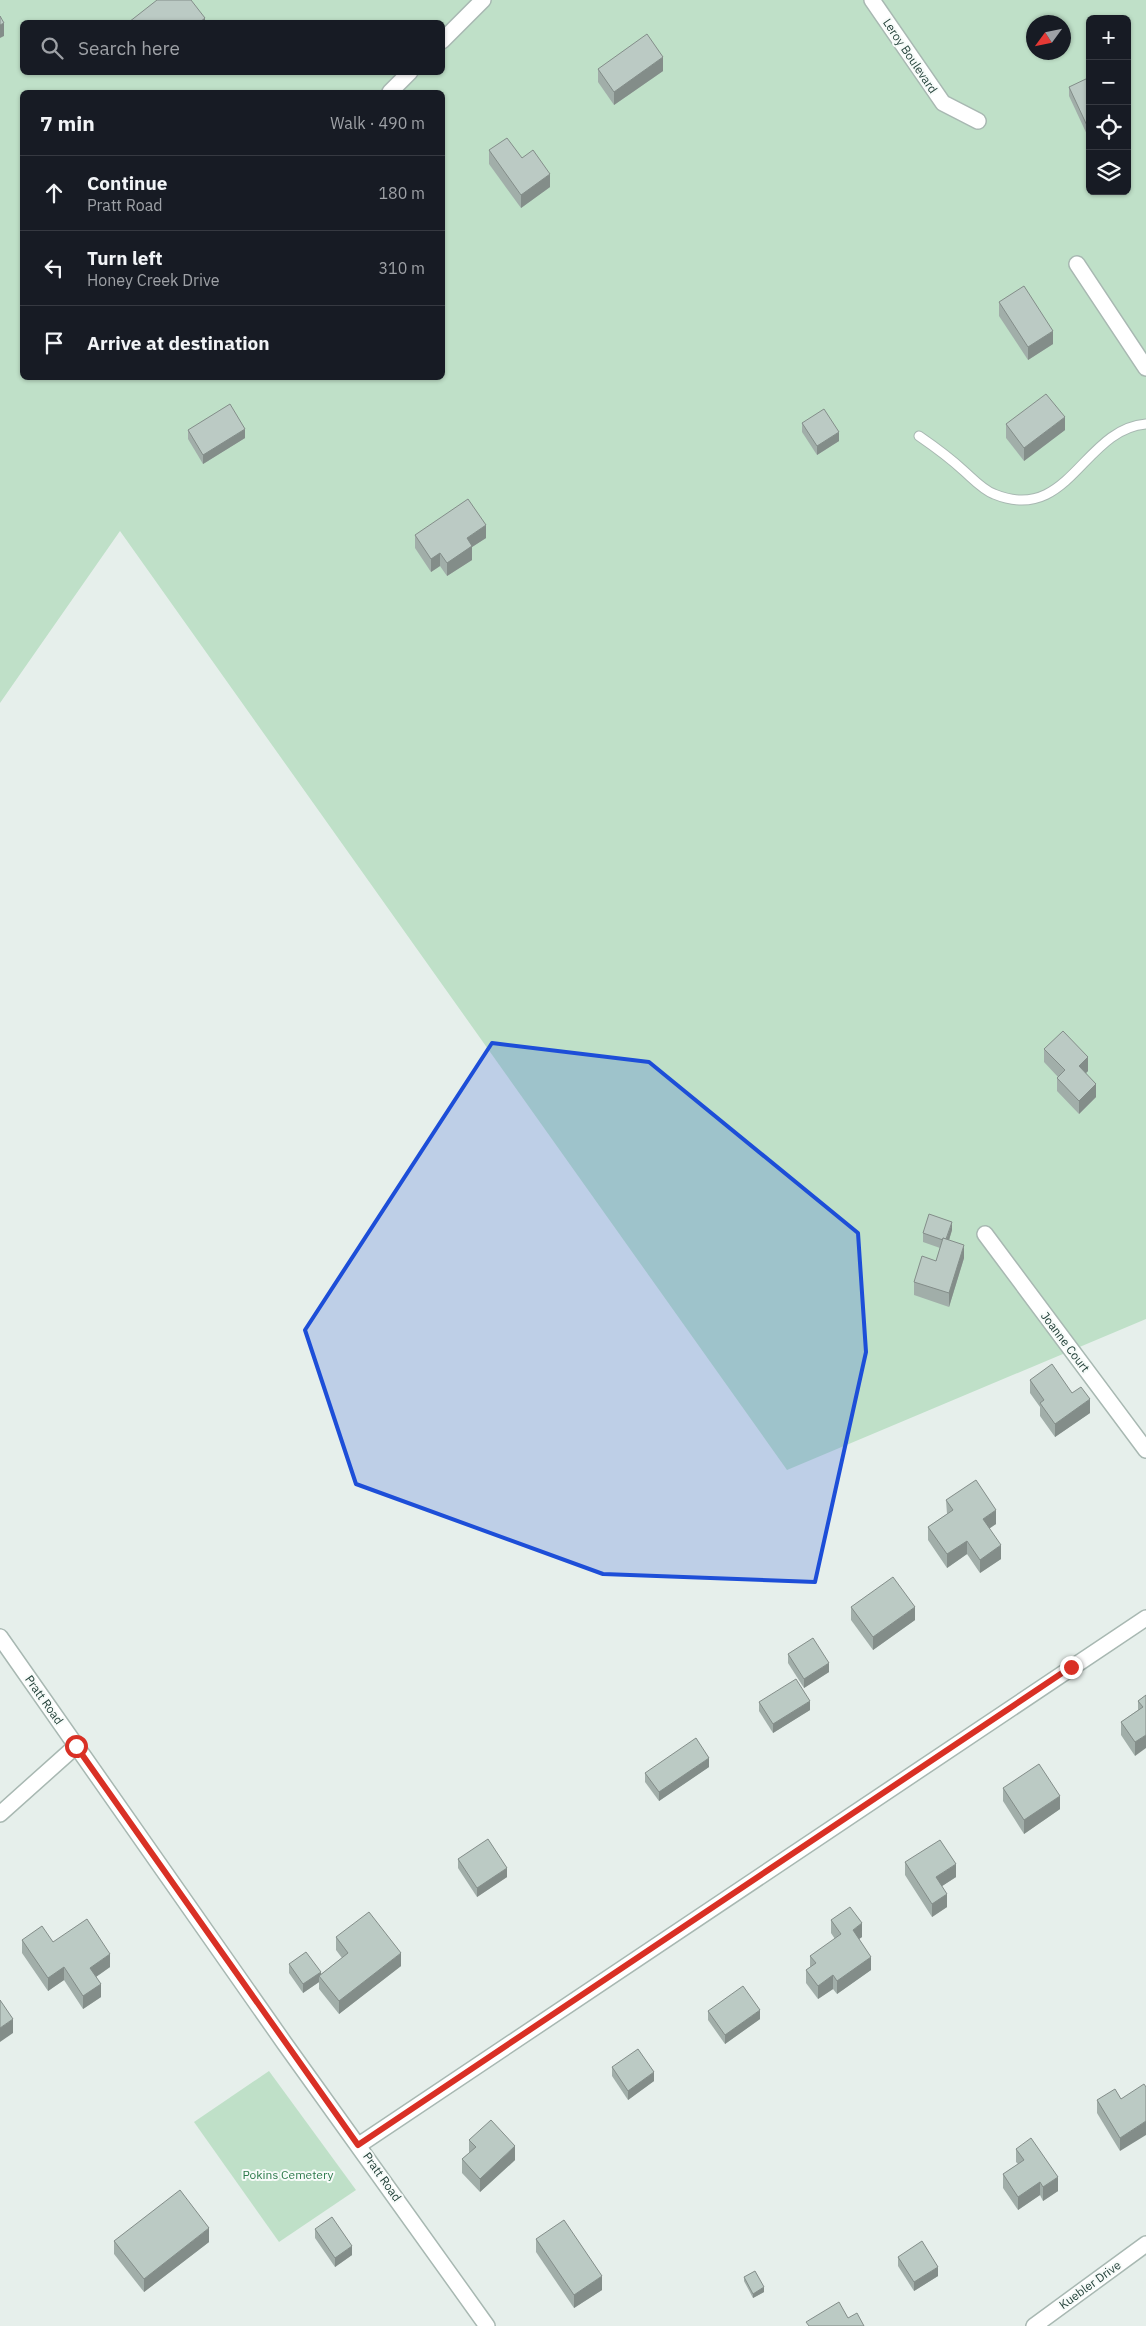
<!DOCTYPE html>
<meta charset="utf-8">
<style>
body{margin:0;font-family:"IBM Plex Sans",sans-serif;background:#20242c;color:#f1f3f6}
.controls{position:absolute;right:15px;top:15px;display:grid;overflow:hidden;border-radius:8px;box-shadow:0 1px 4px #0004}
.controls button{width:45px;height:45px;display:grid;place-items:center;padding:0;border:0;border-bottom:1px solid #363941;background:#171b24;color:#f1f3f6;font:25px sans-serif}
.compass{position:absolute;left:1026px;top:15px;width:45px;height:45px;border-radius:50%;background:#171b24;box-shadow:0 1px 4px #0004;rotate:237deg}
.stop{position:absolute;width:15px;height:15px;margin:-11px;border:4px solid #d93025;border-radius:50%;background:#fff}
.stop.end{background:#d93025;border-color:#fff;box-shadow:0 1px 5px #0008}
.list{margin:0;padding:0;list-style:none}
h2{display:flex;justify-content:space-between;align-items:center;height:65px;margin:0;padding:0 20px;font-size:21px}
h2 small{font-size:16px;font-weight:400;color:#9ea1a6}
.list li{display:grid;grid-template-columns:32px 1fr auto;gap:15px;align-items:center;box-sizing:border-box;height:75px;padding:0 20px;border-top:1px solid #363941}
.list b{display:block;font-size:19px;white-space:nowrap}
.list p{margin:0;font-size:16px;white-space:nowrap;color:#9ea1a6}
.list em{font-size:16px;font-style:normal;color:#9ea1a6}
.icon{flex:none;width:28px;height:28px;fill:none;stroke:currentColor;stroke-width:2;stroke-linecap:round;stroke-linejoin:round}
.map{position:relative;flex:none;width:1146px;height:2326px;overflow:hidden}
.search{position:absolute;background:#171b24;box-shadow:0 1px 4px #0004;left:20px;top:20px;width:425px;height:55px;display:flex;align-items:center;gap:12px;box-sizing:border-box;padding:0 18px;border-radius:8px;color:#9ea1a6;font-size:19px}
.panel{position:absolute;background:#171b24;box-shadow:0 1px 4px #0004;left:20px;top:90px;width:425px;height:290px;border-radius:8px}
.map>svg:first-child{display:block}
.green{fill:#bfe0c8;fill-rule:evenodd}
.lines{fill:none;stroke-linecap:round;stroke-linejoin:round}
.service-casing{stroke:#a8b8b2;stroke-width:11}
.minor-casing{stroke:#a8b8b2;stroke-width:18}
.service{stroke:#fff;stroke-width:9}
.minor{stroke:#fff;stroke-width:15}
.wall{fill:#a1aea9}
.shaded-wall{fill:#838d89}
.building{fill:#bbcac4;stroke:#838d89}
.route{stroke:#d93025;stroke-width:6}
.marked{fill:#1d4ed8;fill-opacity:0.2;stroke:#1d4ed8;stroke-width:4;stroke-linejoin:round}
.labels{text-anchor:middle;stroke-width:4;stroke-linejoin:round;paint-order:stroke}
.street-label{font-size:12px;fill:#24423a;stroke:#f7fbf9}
.park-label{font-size:12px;fill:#2d7a4b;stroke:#f7fbf9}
</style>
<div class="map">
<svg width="1146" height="2326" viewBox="0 0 1146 2326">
<rect width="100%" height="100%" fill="#e6efeb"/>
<g class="green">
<path d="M0,0H1146V1319L787,1470L120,531L0,703ZM1090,19H1127V191H1090ZM22,22H442V72H22ZM1034,22H1064V52H1034ZM22,92H442V378H22Z"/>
<path d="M269,2071L356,2190L279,2242L194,2122Z"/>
</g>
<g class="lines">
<g class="service-casing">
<path id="service" d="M919,436C935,447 950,458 964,471C973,479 983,490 994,494C1069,525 1083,429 1146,424"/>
</g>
<g class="minor-casing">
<g id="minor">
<path d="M872,0L943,103L978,121"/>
<path d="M442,41L483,0"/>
<path d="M390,92L410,72"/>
<path d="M1077,264L1146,368"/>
<path d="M985,1234L1146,1450"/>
<path d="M0,1637L285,2044L487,2326"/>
<path d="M0,1814L76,1746"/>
<path d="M359,2145L1146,1618"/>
<path d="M1034,2326L1146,2244"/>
</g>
</g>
<use href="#service" class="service"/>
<use href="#minor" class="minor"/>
</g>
<g class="wall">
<path d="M598,69L663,71L614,105L598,82Z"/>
<path d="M1090,82V141L1069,96V87Z"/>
<path d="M489,150L522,158L550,187L521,208L489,164Z"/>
<path d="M999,302L1053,344L1028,360L999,316Z"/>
<path d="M802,423L839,441L817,455L802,432Z"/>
<path d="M1006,424L1065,430L1024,461L1006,438Z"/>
<path d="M188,430L245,438L203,464L188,439Z"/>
<path d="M415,535L486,538L472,547V560L447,576L440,566L431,572L415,548Z"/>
<path d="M1044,1049L1088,1071L1086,1073L1096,1097L1079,1114L1057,1091V1078L1058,1077L1044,1062Z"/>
<path d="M952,1230L949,1240L964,1258L949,1307L914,1295V1282L936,1261L940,1248L923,1242V1233Z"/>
<path d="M1030,1380L1072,1393L1090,1413L1055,1437L1040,1416V1407L1030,1393Z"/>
<path d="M946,1500L996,1524L989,1528L1001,1559L980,1573L967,1554L947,1568L928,1540V1527L947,1514Z"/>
<path d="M851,1607L915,1620L873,1650L851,1620Z"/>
<path d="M788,1654L829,1672L804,1688L788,1663Z"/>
<path d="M1146,1695L1135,1756L1121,1735V1722L1138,1710V1701Z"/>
<path d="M759,1702L810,1710L773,1733L759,1711Z"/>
<path d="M709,1767L659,1801L645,1782V1773Z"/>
<path d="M1003,1788L1060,1809L1024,1834L1003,1801Z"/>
<path d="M458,1859L507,1877L477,1897L458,1868Z"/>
<path d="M905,1862L956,1877L942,1886L947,1907L932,1917L905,1875Z"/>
<path d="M831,1920L862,1937L859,1939L871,1970L837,1994L833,1989L818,1999L806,1983V1970L810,1967V1956L835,1939L831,1933Z"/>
<path d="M336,1937L401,1966L339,2014L319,1989V1982L303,1993L289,1973V1964L321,1974L342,1958L336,1950Z"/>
<path d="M22,1940L53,1942L110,1967L96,1977L101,1997L83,2009L64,1980L48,1991L22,1953Z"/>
<path d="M708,2011L760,2019L725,2044L708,2020Z"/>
<path d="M612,2067L654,2081L628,2100L612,2076Z"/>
<path d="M1121,2099L1120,2151L1097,2113V2100Z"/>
<path d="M469,2140L515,2160L480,2192L462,2173V2159L469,2153Z"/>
<path d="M1016,2149L1058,2191L1043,2201L1040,2195L1018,2210L1003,2188V2174L1018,2164L1016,2162Z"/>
<path d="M315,2229L352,2255L335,2267L315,2238Z"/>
<path d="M536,2239L602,2290L574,2308L536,2252Z"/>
<path d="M114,2241L209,2242L144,2292L114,2254Z"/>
<path d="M898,2257L938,2276L914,2291L898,2266Z"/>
<path d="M744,2277L764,2292L753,2298L744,2281Z"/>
</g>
<g class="shaded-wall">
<path d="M205,18V22H200Z"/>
<path d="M4,23V36L0,38V25Z"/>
<path d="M663,57V71L614,105V92Z"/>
<path d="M550,174V187L521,208V195Z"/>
<path d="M1053,331V344L1028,360V347Z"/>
<path d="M1065,417V430L1024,461V448Z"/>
<path d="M245,429V438L203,464V455Z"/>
<path d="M839,432V441L817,455V446Z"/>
<path d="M486,525V538L472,547V560L447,576V563L467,538Z"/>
<path d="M440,553V566L431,572V559Z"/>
<path d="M1088,1057V1071L1079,1080V1066Z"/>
<path d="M1096,1084V1097L1079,1114V1101Z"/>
<path d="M952,1222V1230L946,1250V1241Z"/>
<path d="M964,1245V1258L949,1307V1293Z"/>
<path d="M1090,1399V1413L1055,1437V1424Z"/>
<path d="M996,1510V1524L983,1533V1519Z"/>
<path d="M967,1541V1554L947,1568V1554Z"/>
<path d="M1001,1545V1559L980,1573V1560Z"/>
<path d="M915,1607V1620L873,1650V1637Z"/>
<path d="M829,1663V1672L804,1688V1679Z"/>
<path d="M810,1701V1710L773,1733V1724Z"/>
<path d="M1146,1735V1748L1135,1756V1742Z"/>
<path d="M709,1758V1767L659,1801V1792Z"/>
<path d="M1060,1796V1809L1024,1834V1820Z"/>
<path d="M956,1864V1877L936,1890V1877Z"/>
<path d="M507,1868V1877L477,1897V1888Z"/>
<path d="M947,1894V1907L932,1917V1904Z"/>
<path d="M862,1923V1937L853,1943V1930Z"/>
<path d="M401,1953V1966L339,2014V2001Z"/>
<path d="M110,1954V1967L90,1981V1968Z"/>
<path d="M871,1957V1970L837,1994V1981Z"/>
<path d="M64,1967V1980L48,1991V1978Z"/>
<path d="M321,1972V1977L319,1976V1982L303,1993V1984Z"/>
<path d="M833,1975V1989L818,1999V1986Z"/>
<path d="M101,1984V1997L83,2009V1996Z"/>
<path d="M760,2010V2019L725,2044V2035Z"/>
<path d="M13,2019V2033L0,2042V2028Z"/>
<path d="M654,2072V2081L628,2100V2091Z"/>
<path d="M1146,2121V2135L1120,2151V2138Z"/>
<path d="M515,2146V2160L480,2192V2179Z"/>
<path d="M1058,2177V2191L1043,2201V2187Z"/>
<path d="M1040,2182V2195L1018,2210V2197Z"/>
<path d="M209,2228V2242L144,2292V2279Z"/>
<path d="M352,2246V2255L335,2267V2258Z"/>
<path d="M938,2267V2276L914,2291V2282Z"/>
<path d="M602,2276V2290L574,2308V2295Z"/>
<path d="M764,2287V2292L753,2298V2294Z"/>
</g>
<g class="building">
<path d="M157,0H191L205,18L200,22H129Z"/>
<path d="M0,16L4,23L0,25Z"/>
<path d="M647,34L663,57L614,92L598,69Z"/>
<path d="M1088,78L1090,82V132L1069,87Z"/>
<path d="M507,138L522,158L533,150L550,174L521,195L489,150Z"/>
<path d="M1024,286L1053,331L1028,347L999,302Z"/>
<path d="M1046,394L1065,417L1024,448L1006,424Z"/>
<path d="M230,404L245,429L203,455L188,430Z"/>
<path d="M824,409L839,432L817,446L802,423Z"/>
<path d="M468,499L486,525L467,538L472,546L447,563L440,553L431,559L415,535Z"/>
<path d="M1063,1031L1088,1057L1079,1066L1096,1084L1079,1101L1057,1078L1065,1070L1044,1049Z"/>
<path d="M929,1214L952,1222L946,1239L943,1238V1240L923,1233Z"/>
<path d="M943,1238L964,1245L949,1293L914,1282L922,1256L936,1261Z"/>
<path d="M1052,1364L1072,1393L1081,1387L1090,1399L1055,1424L1040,1403L1044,1400L1030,1380Z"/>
<path d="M976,1480L996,1510L983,1519L1001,1545L980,1560L967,1541L947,1554L928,1527L953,1510L946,1500Z"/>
<path d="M893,1577L915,1607L873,1637L851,1607Z"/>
<path d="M813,1638L829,1663L804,1679L788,1654Z"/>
<path d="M796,1679L810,1701L773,1724L759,1702Z"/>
<path d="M1146,1695V1735L1135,1742L1121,1722L1143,1707L1138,1701Z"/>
<path d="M696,1738L709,1758L659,1792L645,1773Z"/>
<path d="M1039,1764L1060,1796L1024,1820L1003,1788Z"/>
<path d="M488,1839L507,1868L477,1888L458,1859Z"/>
<path d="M940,1840L956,1864L936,1877L947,1894L932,1904L905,1862Z"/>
<path d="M850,1907L862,1923L853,1930L871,1957L837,1981L833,1975L818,1986L806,1970L816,1963L810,1956L841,1934L831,1920Z"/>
<path d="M369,1912L401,1953L339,2001L319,1976L348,1953L336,1937Z"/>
<path d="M87,1919L110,1954L90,1968L101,1984L83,1996L64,1967L48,1978L22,1940L42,1926L53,1942Z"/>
<path d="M306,1952L321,1972L303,1984L289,1964Z"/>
<path d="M743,1986L760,2010L725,2035L708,2011Z"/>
<path d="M0,2000L13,2019L0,2028Z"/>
<path d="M638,2049L654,2072L628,2091L612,2067Z"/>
<path d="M1144,2084L1146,2087V2121L1120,2138L1097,2100L1115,2089L1121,2099Z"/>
<path d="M491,2120L515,2146L480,2179L462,2159L476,2147L469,2140Z"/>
<path d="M1031,2138L1058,2177L1043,2187L1040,2182L1018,2197L1003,2174L1024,2160L1016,2149Z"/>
<path d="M180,2190L209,2228L144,2279L114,2241Z"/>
<path d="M332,2217L352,2246L335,2258L315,2229Z"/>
<path d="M564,2220L602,2276L574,2295L536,2239Z"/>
<path d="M922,2241L938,2267L914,2282L898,2257Z"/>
<path d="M755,2271L764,2287L753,2294L744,2277Z"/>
<path d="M839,2302L848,2318L857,2313L864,2326H809L806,2322Z"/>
</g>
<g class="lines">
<path class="route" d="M76,1746L358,2145L1071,1667"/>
</g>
<path class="marked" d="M492,1043L649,1062L858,1233L866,1352L815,1582L603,1574L356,1484L305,1330Z"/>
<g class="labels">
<g class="street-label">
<text transform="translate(910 56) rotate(56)" y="4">Leroy Boulevard</text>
<text transform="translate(1065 1342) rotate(53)" y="4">Joanne Court</text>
<text transform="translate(44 1700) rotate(55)" y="4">Pratt Road</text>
<text transform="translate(382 2177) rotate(55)" y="4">Pratt Road</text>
<text transform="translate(1090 2285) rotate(-36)" y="4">Kuebler Drive</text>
</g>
<g class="park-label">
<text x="288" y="2179">Pokins Cemetery</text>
</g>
</g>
</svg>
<div class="controls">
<button>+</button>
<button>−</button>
<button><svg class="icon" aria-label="locate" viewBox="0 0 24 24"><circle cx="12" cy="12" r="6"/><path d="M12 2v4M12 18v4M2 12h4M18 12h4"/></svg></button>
<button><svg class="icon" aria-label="layers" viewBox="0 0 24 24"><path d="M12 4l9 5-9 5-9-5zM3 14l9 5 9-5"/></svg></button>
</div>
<svg class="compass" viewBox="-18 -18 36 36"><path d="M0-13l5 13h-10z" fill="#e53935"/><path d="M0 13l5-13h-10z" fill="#9ea1a6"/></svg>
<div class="stop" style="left:76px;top:1746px"></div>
<div class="stop end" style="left:1071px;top:1667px"></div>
<div class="search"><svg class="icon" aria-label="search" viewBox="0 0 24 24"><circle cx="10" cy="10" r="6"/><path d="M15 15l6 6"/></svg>Search here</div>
<section class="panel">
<h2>7 min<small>Walk · 490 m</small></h2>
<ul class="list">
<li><svg class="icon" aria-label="ahead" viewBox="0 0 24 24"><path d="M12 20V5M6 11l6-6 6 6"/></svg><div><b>Continue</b><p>Pratt Road</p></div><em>180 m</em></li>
<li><svg class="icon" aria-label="left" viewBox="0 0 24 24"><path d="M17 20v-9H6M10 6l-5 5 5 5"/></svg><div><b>Turn left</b><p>Honey Creek Drive</p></div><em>310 m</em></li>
<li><svg class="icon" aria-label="arrive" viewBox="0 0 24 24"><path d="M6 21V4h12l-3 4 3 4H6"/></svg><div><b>Arrive at destination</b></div></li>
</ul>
</section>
</div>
